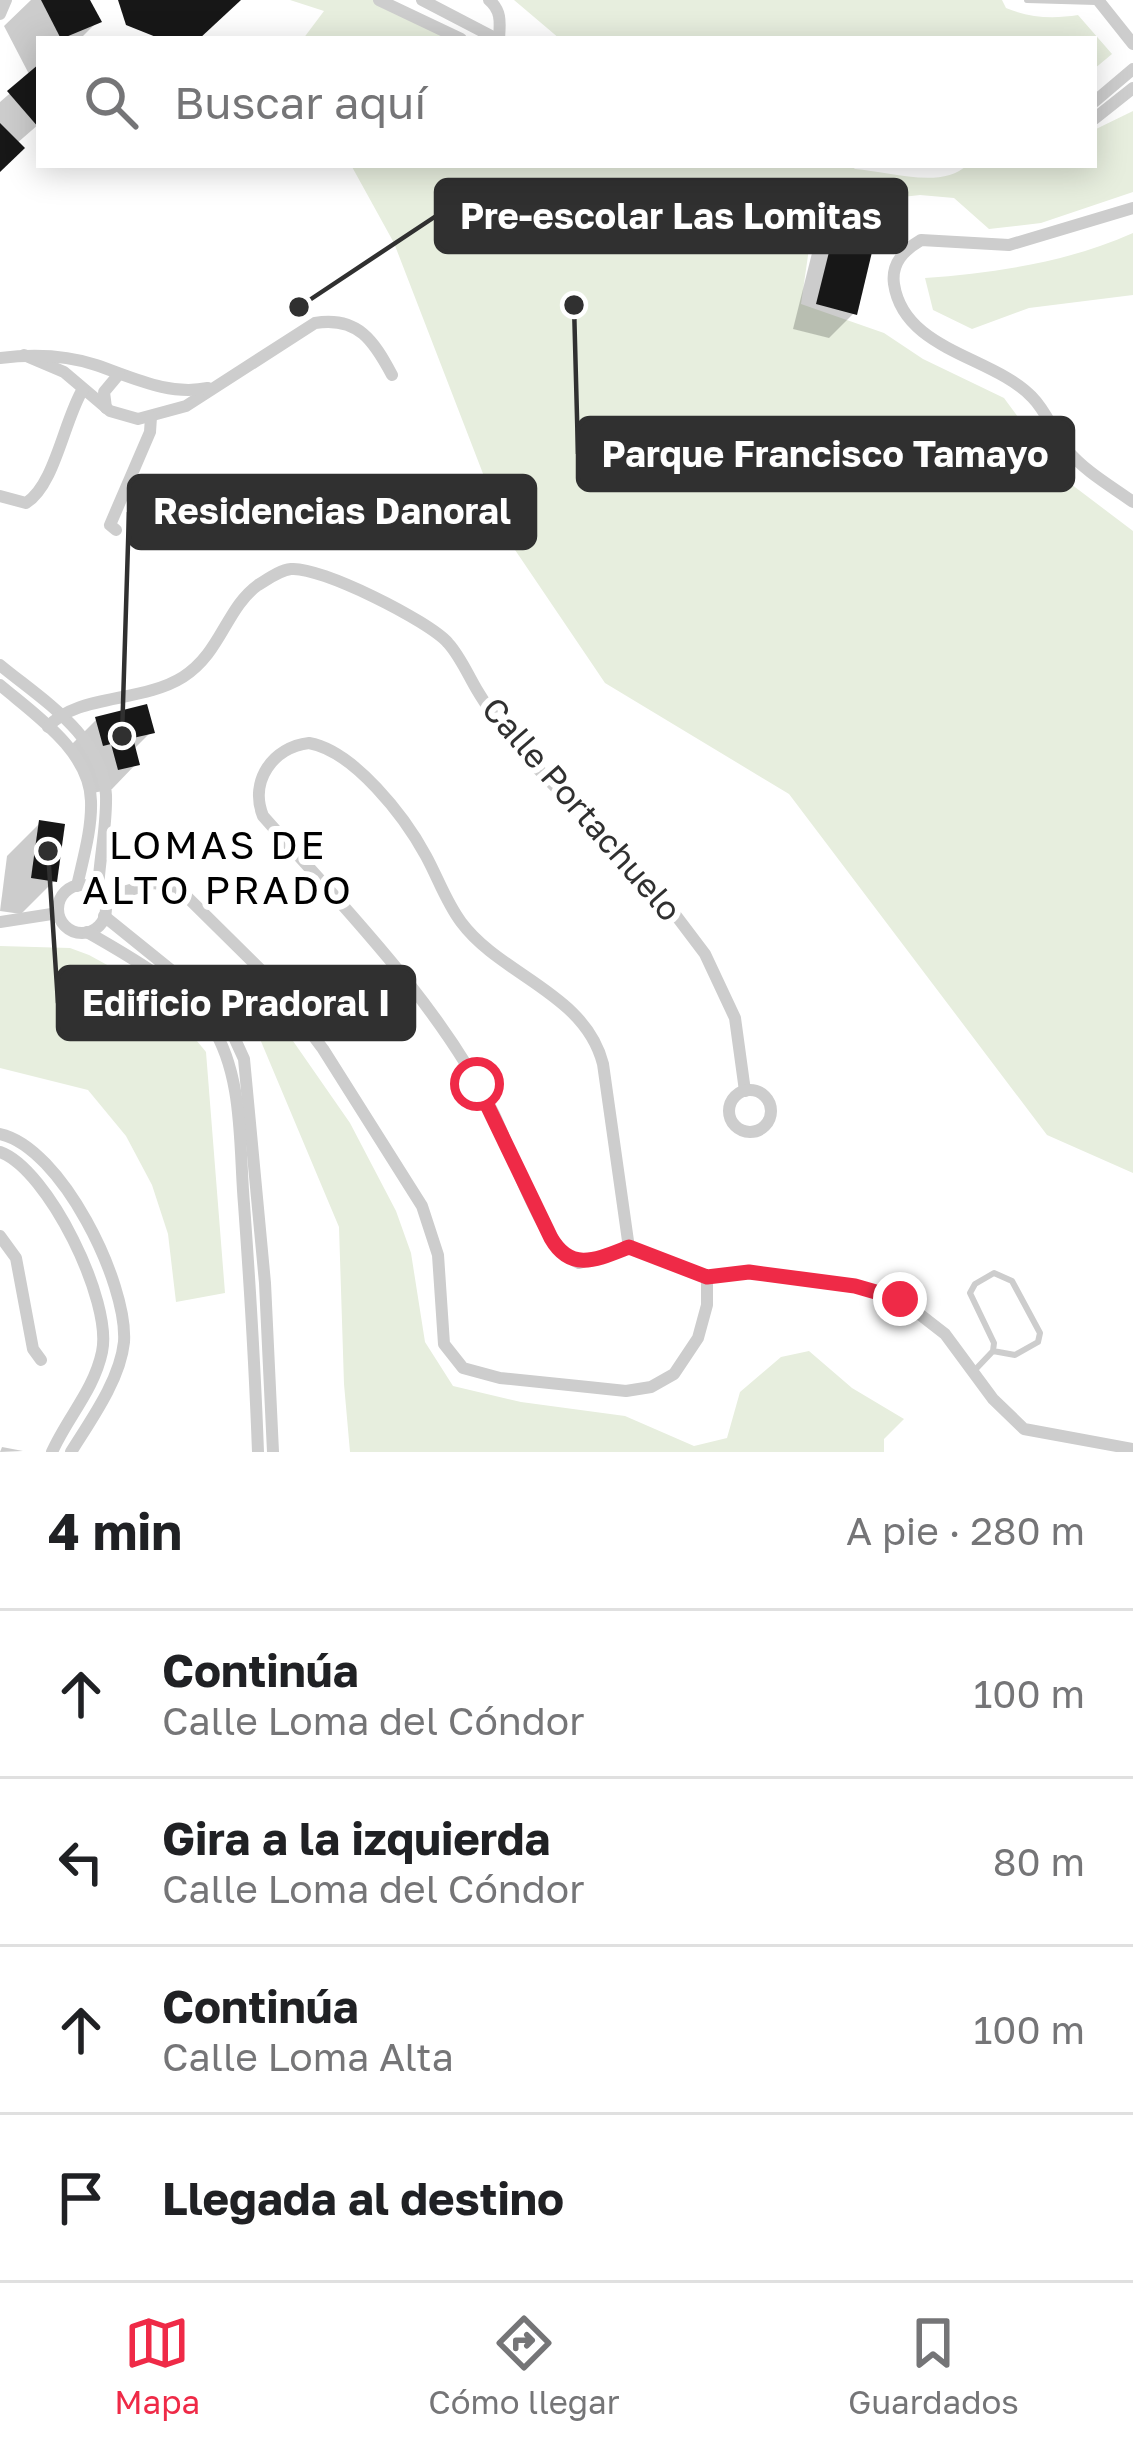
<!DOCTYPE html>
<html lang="es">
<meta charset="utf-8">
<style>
body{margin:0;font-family:"Golos Text",sans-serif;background:#f6f6f6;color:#202124}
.stop{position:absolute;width:36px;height:36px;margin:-27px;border:9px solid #ef2a47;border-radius:50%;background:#fff}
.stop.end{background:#ef2a47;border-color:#fff;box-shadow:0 3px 12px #0008}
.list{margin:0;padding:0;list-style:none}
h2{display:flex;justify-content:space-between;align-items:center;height:156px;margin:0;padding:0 48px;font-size:51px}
h2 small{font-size:39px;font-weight:400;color:#757577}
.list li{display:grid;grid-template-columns:78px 1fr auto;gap:36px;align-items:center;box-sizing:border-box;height:168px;padding:0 48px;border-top:3px solid #e0e0e0}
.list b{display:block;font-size:45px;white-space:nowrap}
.list p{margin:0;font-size:39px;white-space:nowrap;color:#757577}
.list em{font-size:39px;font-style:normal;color:#757577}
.icon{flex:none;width:66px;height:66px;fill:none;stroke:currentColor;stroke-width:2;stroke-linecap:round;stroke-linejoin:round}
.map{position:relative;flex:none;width:1133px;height:1452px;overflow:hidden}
.search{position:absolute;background:#fff;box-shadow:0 6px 30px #0003;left:36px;right:36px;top:36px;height:132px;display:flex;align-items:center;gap:30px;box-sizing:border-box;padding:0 42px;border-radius:0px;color:#757577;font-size:45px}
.sheet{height:828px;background:#fff}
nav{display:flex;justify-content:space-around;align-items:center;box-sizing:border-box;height:168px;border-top:3px solid #e0e0e0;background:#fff;font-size:33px;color:#757577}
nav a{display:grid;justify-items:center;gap:6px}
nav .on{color:#ef2a47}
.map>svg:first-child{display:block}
.green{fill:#e7eede}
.shadow{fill:#0003}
.building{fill:#171717}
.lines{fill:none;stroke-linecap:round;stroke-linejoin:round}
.lane{stroke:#cdcdcd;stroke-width:6}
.street{stroke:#cdcdcd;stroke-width:12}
.route{stroke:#ef2a47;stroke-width:15}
.labels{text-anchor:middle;stroke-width:12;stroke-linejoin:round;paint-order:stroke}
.street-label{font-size:33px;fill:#303030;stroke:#fff}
.quarter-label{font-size:39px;letter-spacing:3px;fill:#000;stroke:#fff}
.leader{fill:none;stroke:#303030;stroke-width:4.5}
.callout-dot{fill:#303030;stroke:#fff;stroke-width:4.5}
.callout{fill:#303030;stroke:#303030;stroke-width:4.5}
.callout-label{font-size:36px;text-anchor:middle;font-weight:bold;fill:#fff}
</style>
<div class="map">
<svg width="1133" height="1452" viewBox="0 0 1133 1452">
<rect width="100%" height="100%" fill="#fff"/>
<g class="green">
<path d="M290,0H381L465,39H303L324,11Z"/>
<path d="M514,0H1002L1006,8C1030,18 1053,19 1078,15L1112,54L1094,69V39H560Z"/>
<path d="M1133,111V192L1041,223L989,229L954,198L920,195L815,207L801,304L884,333L923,359L1004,398L1063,478L1133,531V1173L1047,1135L789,794L605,683L509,541L394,243L351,165H850L855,169C886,171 943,190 967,165H1094V130Z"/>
<path d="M1133,233V295L1029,308L972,329L933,310L925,278C996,273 1068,262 1133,233Z"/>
<path d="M0,946L70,948L89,955L120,972L179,1019L206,1052L225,1293L176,1302L168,1234L152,1185L126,1136L88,1090L0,1068Z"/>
<path d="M259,992L350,1123L396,1211L411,1253L425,1342L453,1386L521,1402L625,1416L694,1446L727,1438L740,1392L781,1357L809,1351L852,1388L904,1419L884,1439V1452H350L344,1384L339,1227L247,1008Z"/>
</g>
<g class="shadow">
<path d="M31,0H87L98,21L80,39H39V124L16,144L0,169V102L30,76L4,26Z"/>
<path d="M837,224L854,313L829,338L793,329L813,249Z"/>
<path d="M97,719L151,732L133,750L136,764L112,789L93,793L72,744Z"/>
<path d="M40,823L54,881L21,914L0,911L7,856Z"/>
<path d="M2,1447L23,1451L0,1452Z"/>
</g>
<g class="building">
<path d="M41,0H90L102,22L61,39Z"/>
<path d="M118,0H241L199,39H161L126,25Z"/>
<path d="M39,64V128L7,91Z"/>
<path d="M0,123L25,148L0,172Z"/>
<path d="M837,220L877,231L857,315L816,304Z"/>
<path d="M147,704L155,733L133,738L140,765L118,770L111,744L103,746L95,717Z"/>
<path d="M39,820L65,824L57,882L31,878Z"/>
</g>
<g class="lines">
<g class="lane">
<path d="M1027,0L1096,2"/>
<path d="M974,1371L993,1351L994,1343L970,1293L975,1284L994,1273L1012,1281L1040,1333L1038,1342L1015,1355L993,1351"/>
</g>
<g class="street">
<path d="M379,0L461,39"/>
<path d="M422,0L497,39"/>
<path d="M489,0C502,11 500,23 499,39"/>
<path d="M1098,0L1133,44"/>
<path d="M0,14L6,0"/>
<path d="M1094,102L1133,69"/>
<path d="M1094,119L1133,88"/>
<path d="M1133,208L1009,245L921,240C904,250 891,263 894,284C904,351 993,356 1032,397C1047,412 1054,434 1068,451C1086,472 1111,486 1133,502"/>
<path d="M24,355L64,372L110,411L138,419L186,406L315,323C358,316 374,341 392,375"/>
<path d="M0,358C32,354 66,355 96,365C134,378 169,396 208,388"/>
<path d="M106,408L104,392L119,374"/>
<path d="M0,496L26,503C55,485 64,420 83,389"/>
<path d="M116,530L110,525L150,432L151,417"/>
<path d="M0,665C41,699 103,736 106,795C107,827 99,860 98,891"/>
<path d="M0,685C34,714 90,751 91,801C92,829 83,859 77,886"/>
<path d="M48,727C76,694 142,703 183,677C221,653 226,608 258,585C268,579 280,570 291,569C320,566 429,621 448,643C460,656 468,675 477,690C490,712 504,730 520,750L668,905L705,954L735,1018L745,1091"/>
<path d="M309,743C354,751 405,817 426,856C438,878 446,902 461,922C501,976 585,993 603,1064L629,1248L579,1263C540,1245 513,1154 494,1114C438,1002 345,909 263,816C249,781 273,747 309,743Z"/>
<circle cx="82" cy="909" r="24"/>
<path d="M103,898L154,883L177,887L272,981L323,1049L422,1206L438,1255L444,1344L463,1368L500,1378L588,1387L626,1391L651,1387L674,1374L698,1338L707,1305V1277"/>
<path d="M104,916L213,1004L228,1024L244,1059L265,1283L273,1452"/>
<path d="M0,922L58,913"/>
<path d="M87,932C124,953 189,990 211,1025C244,1075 239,1147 244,1204C250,1287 255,1369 258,1452"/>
<circle cx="750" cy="1111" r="21"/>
<path d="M0,1134C61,1147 128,1283 124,1342C120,1380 91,1420 71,1452"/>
<path d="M0,1152C48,1169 113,1302 102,1352C94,1390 67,1418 52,1452"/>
<path d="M0,1236L16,1258L33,1349L41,1360"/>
<path d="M629,1248L707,1277"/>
<path d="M707,1277L749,1272L855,1286L900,1299L945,1334L993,1399L1024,1429L1133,1449"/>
</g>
</g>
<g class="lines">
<path class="route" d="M477,1084L551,1238C571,1273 598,1259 629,1247L707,1277L749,1272L855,1286L900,1299"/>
</g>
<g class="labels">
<g class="street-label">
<text transform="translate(582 809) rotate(49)" y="12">Calle Portachuelo</text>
</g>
<g class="quarter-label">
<text x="218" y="859">LOMAS DE<tspan x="218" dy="45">ALTO PRADO</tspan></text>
</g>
</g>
<path class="leader" d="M299 307L436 216M574 305L578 454M122 736L129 512M48 851L58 1003"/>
<g class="callout-dot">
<circle cx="299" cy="307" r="12"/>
<circle cx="574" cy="305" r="12"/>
<circle cx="122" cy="736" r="12"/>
<circle cx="48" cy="851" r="12"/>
</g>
<g class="callout">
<rect x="436" y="180" width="470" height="72" rx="12"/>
<rect x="578" y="418" width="495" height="72" rx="12"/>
<rect x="129" y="476" width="406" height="72" rx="12"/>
<rect x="58" y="967" width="356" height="72" rx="12"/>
</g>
<g class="callout-label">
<text x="671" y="229">Pre-escolar Las Lomitas</text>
<text x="825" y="467">Parque Francisco Tamayo</text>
<text x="332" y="524">Residencias Danoral</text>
<text x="236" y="1016">Edificio Pradoral I</text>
</g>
</svg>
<div class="stop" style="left:477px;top:1084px"></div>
<div class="stop end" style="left:900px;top:1299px"></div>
<div class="search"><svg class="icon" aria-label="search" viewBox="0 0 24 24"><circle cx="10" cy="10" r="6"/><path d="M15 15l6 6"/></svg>Buscar aquí</div>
</div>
<section class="sheet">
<h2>4 min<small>A pie · 280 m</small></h2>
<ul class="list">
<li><svg class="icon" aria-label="ahead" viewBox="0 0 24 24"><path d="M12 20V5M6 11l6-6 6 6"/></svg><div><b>Continúa</b><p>Calle Loma del Cóndor</p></div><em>100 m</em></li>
<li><svg class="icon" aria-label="left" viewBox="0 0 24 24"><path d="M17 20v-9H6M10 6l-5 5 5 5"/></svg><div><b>Gira a la izquierda</b><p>Calle Loma del Cóndor</p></div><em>80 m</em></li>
<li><svg class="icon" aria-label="ahead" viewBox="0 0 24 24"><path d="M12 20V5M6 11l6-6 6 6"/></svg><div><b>Continúa</b><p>Calle Loma Alta</p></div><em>100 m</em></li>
<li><svg class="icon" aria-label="arrive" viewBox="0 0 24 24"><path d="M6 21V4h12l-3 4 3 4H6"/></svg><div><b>Llegada al destino</b></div></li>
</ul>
</section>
<nav>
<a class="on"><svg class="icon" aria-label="map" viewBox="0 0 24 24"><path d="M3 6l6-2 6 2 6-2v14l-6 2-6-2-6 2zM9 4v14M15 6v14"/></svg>Mapa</a>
<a><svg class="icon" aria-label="directions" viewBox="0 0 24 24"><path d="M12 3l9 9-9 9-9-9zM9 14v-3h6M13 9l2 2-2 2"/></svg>Cómo llegar</a>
<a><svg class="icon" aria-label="saved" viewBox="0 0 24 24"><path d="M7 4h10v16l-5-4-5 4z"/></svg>Guardados</a>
</nav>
